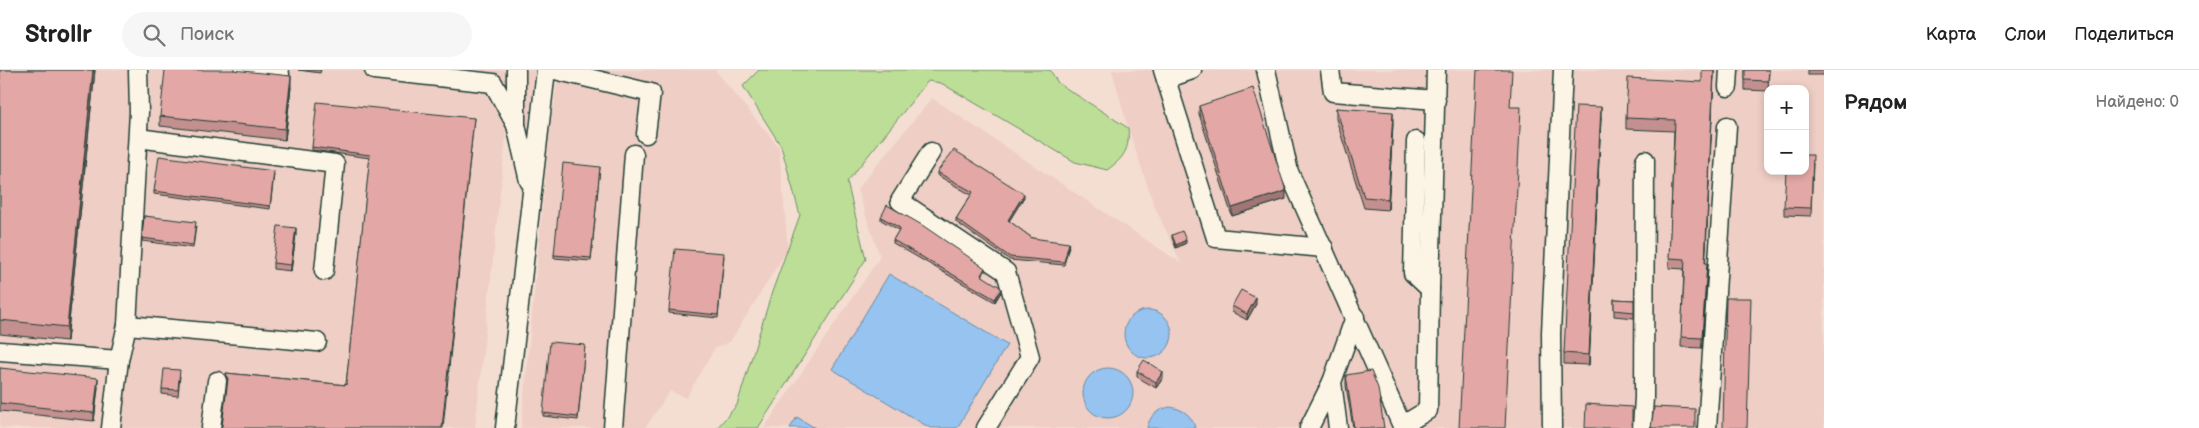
<!DOCTYPE html>
<html lang="ru">
<meta charset="utf-8">
<style>
body{margin:0;font-family:"Balsamiq Sans",sans-serif;background:#f6f6f6;color:#222}
.controls{position:absolute;right:15px;top:15px;display:grid;overflow:hidden;border-radius:10px;box-shadow:0 2px 8px #0003}
.controls button{width:45px;height:45px;display:grid;place-items:center;padding:0;border:0;border-bottom:1px solid #e0e0e0;background:#fff;color:#222;font:25px sans-serif}
.list{margin:0;padding:0;list-style:none}
h2{display:flex;justify-content:space-between;align-items:center;height:65px;margin:0;padding:0 20px;font-size:21px}
h2 small{font-size:16px;font-weight:400;color:#767676}
.icon{flex:none;width:28px;height:28px;fill:none;stroke:currentColor;stroke-width:2;stroke-linecap:round;stroke-linejoin:round}
.map{position:relative;flex:none;width:1824px;height:358px;overflow:hidden}
header{display:flex;align-items:center;gap:30px;box-sizing:border-box;height:70px;padding:0 25px;background:#fff;border-bottom:1px solid #e0e0e0}
header strong{font-size:24px}
nav{display:flex;gap:28px;margin-inline-start:auto;font-size:18px}
.search{width:350px;height:45px;background:#f6f6f6;display:flex;align-items:center;gap:12px;box-sizing:border-box;padding:0 18px;border-radius:28px;color:#767676;font-size:19px}
main{display:flex}
aside{flex:1;background:#fff}
.map>svg:first-child{display:block}
.built{fill:#efcec5;fill-rule:evenodd}
.green{fill:#bcde97;stroke:#6e8e66}
.water{fill:#97c3f0;stroke:#678da5}
.lines{fill:none;stroke-linecap:round;stroke-linejoin:round}
.minor-casing{stroke:#1f3d34;stroke-width:21}
.minor{stroke:#fcf5e5;stroke-width:18}
.wall{fill:#c3908f;stroke:#1f3d34}
.shaded-wall{fill:#9f7674;stroke:#1f3d34}
.building{fill:#e3a8a6;stroke:#1f3d34}
</style>
<header>
<strong>Strollr</strong>
<div class="search"><svg class="icon" aria-label="search" viewBox="0 0 24 24"><circle cx="10" cy="10" r="6"/><path d="M15 15l6 6"/></svg>Поиск</div>
<nav><a>Карта</a><a>Слои</a><a>Поделиться</a></nav>
</header>
<main>
<div class="map">
<svg width="1824" height="358" viewBox="0 0 1824 358">
<rect width="100%" height="100%" fill="#f4ded2"/>
<filter id="ink" filterUnits="userSpaceOnUse"><feTurbulence type="fractalNoise" baseFrequency=".02" numOctaves="2"/><feDisplacementMap in="SourceGraphic" scale="10" xChannelSelector="R" yChannelSelector="G"/><feConvolveMatrix kernelMatrix="1 2 1 2 8 2 1 2 1" color-interpolation-filters="sRGB"/></filter>
<g filter="url(#ink)">
<g class="built">
<path d="M0,0H535L528,60L507,57L475,358H0Z"/>
<path d="M559,0H715L779,77L788,179L730,272L715,278L686,328L670,321L645,358H521L550,59Z"/>
<path d="M1112,0H1824V358H764L880,187L857,119L932,28L1181,193L1154,135L1128,58ZM1768,19H1805V101H1768Z"/>
</g>
<path class="green" d="M759,0H1050L1058,13L1128,58C1130,79 1124,88 1107,100L1075,92L941,13L928,11L847,112L866,189L758,358H717L737,335L772,222L800,145L781,76L743,16Z"/>
<g class="water">
<path d="M889,204L1007,275L957,358H930L832,299Z"/>
<circle cx="1148" cy="264" r="24"/>
<circle cx="1108" cy="323" r="25"/>
<path d="M1170,337C1183,339 1192,345 1195,358H1147C1150,345 1157,340 1170,337Z"/>
<path d="M797,347L815,358H790Z"/>
</g>
<g class="lines">
<g class="minor-casing">
<g id="minor">
<path d="M244,0L280,4"/>
<path d="M374,0L493,13L516,55"/>
<path d="M516,0V55L529,111"/>
<path d="M555,0L651,23L646,64"/>
<path d="M1163,0L1216,168L1324,178"/>
<path d="M1266,0L1289,102L1403,358"/>
<path d="M1330,0L1333,22L1436,30"/>
<path d="M1166,9L1192,0"/>
<path d="M1728,17L1729,0"/>
<path d="M138,68L335,94L324,201"/>
<path d="M1416,71L1413,203L1430,219"/>
<path d="M931,82L900,131L1006,202L1030,287L986,358"/>
<path d="M127,255L317,272"/>
<path d="M0,281L119,290"/>
<path d="M1403,355L1428,340L1430,219L1436,0"/>
<path d="M111,358L119,290L127,255L139,42L138,0"/>
<path d="M211,358L217,311"/>
<path d="M505,358L546,0"/>
<path d="M613,358L634,84"/>
<path d="M1309,358L1332,312"/>
<path d="M1338,358L1332,312L1355,247"/>
<path d="M1552,358L1551,263L1563,0"/>
<path d="M1642,358L1644,328L1645,90"/>
<path d="M1707,358L1727,56"/>
</g>
</g>
<use href="#minor" class="minor"/>
</g>
<g class="wall">
<path d="M0,0H95L67,271L0,264Z"/>
<path d="M298,0H321L320,3Z"/>
<path d="M1714,0L1705,193L1707,204L1702,278L1681,277L1684,199L1669,198L1674,61L1626,59V48L1702,12Z"/>
<path d="M1745,0H1769L1768,21L1745,20Z"/>
<rect x="1808" y="0" width="16" height="5"/>
<path d="M291,17L285,70L160,56V46Z"/>
<path d="M1199,36L1286,129L1232,146L1199,44Z"/>
<path d="M1336,38L1393,53L1388,140L1364,138L1336,49Z"/>
<path d="M474,48L443,358L222,356L227,311L226,303L346,315L370,88L312,80V77Z"/>
<path d="M1601,48L1589,295L1564,294V283Z"/>
<path d="M1813,93L1811,146L1784,145V137Z"/>
<path d="M600,97L591,191L554,188V185Z"/>
<path d="M937,102L1024,127L1009,151L1032,168L1069,176L1064,195L1010,190L956,152V149L971,125L937,105Z"/>
<path d="M274,104L270,139L154,124V121Z"/>
<path d="M144,146L196,156L193,178L142,171Z"/>
<path d="M881,147L985,201L982,206L1001,222L995,232L893,173V170L899,160L881,150Z"/>
<path d="M296,164L291,201L273,199V193Z"/>
<path d="M1172,165L1186,173L1176,178L1172,168Z"/>
<path d="M724,186L718,248L669,243V240Z"/>
<path d="M1614,229L1634,230V248L1614,246Z"/>
<path d="M1256,234L1247,250L1232,242V236Z"/>
<path d="M585,275L578,350L543,346V343Z"/>
<path d="M0,298L98,317L94,351L0,341Z"/>
<path d="M1137,301L1163,308L1156,318L1137,307Z"/>
<path d="M1346,305L1384,358H1353L1346,316Z"/>
<path d="M180,306L178,326L162,324V319Z"/>
</g>
<g class="shaded-wall">
<path d="M93,0H95L67,271V257Z"/>
<path d="M1714,0V5L1705,204V193Z"/>
<path d="M291,6V17L285,70V59Z"/>
<path d="M1601,37V48L1589,295V285Z"/>
<path d="M1393,42V53L1388,140V129Z"/>
<path d="M1286,121V129L1232,146V138Z"/>
<path d="M1024,124V127L1008,153V150Z"/>
<path d="M296,158V164L291,201V195Z"/>
<path d="M1186,170V173L1176,178V175Z"/>
<path d="M1707,193V204L1702,278V268Z"/>
<path d="M985,198V201L981,208V205Z"/>
<path d="M1001,219V222L995,232V229Z"/>
<path d="M1256,228V234L1247,250V244Z"/>
<path d="M1163,302V308L1156,318V312Z"/>
<path d="M98,308V317L94,351V343Z"/>
</g>
<g class="building">
<path d="M0,0H93L67,257L0,250Z"/>
<path d="M165,0H233L291,6L285,59L160,46Z"/>
<path d="M1477,0H1512L1510,37H1521L1505,358H1459Z"/>
<path d="M1702,0H1714L1705,193H1707L1702,268L1681,267L1685,189L1669,188L1675,50L1626,48L1628,8L1702,12Z"/>
<path d="M1745,0H1769L1768,11L1745,10Z"/>
<path d="M1253,18L1286,121L1232,138L1199,36Z"/>
<path d="M317,32L474,48L442,358H220L222,356L228,309L226,303L346,315L370,85L312,77Z"/>
<path d="M1576,36L1601,37L1589,285L1564,283Z"/>
<path d="M1336,38L1393,42L1388,129L1364,127Z"/>
<path d="M954,80L1024,124L1008,150L1032,168L1069,173L1064,192L1010,187L956,149L973,122L937,102Z"/>
<path d="M1805,85H1813L1811,138L1784,137L1786,101H1805Z"/>
<path d="M159,86L274,101L270,136L154,121Z"/>
<path d="M563,93L600,97L591,188L554,185Z"/>
<path d="M887,135L922,155L985,198L981,205L1000,217L1001,219L995,229L893,170L900,158L881,147Z"/>
<path d="M144,146L196,152L193,175L142,168Z"/>
<path d="M278,156L296,158L291,195L273,193Z"/>
<path d="M1182,161L1186,170L1176,175L1172,165Z"/>
<path d="M675,179L724,183L718,245L669,240Z"/>
<path d="M1241,220L1256,228L1247,244L1232,236Z"/>
<path d="M1726,228H1751L1747,358H1723Z"/>
<path d="M1614,229L1634,230V242L1614,240Z"/>
<path d="M550,272L585,275L578,347L543,343Z"/>
<path d="M1144,290L1163,302L1156,312L1137,301Z"/>
<path d="M0,298L98,308L94,343L0,333Z"/>
<path d="M164,299L180,300L178,320L162,319Z"/>
<path d="M1371,301L1378,318L1384,358H1354L1346,305Z"/>
<path d="M1586,334L1632,337V356L1634,358H1585Z"/>
<path d="M1654,337L1695,339V358H1650H1651Z"/>
</g>
</g>
</svg>
<div class="controls">
<button>+</button>
<button>−</button>
</div>
</div>
<aside>
<h2>Рядом<small>Найдено: 0</small></h2>
<ul class="list">
</ul>
</aside>
</main>
